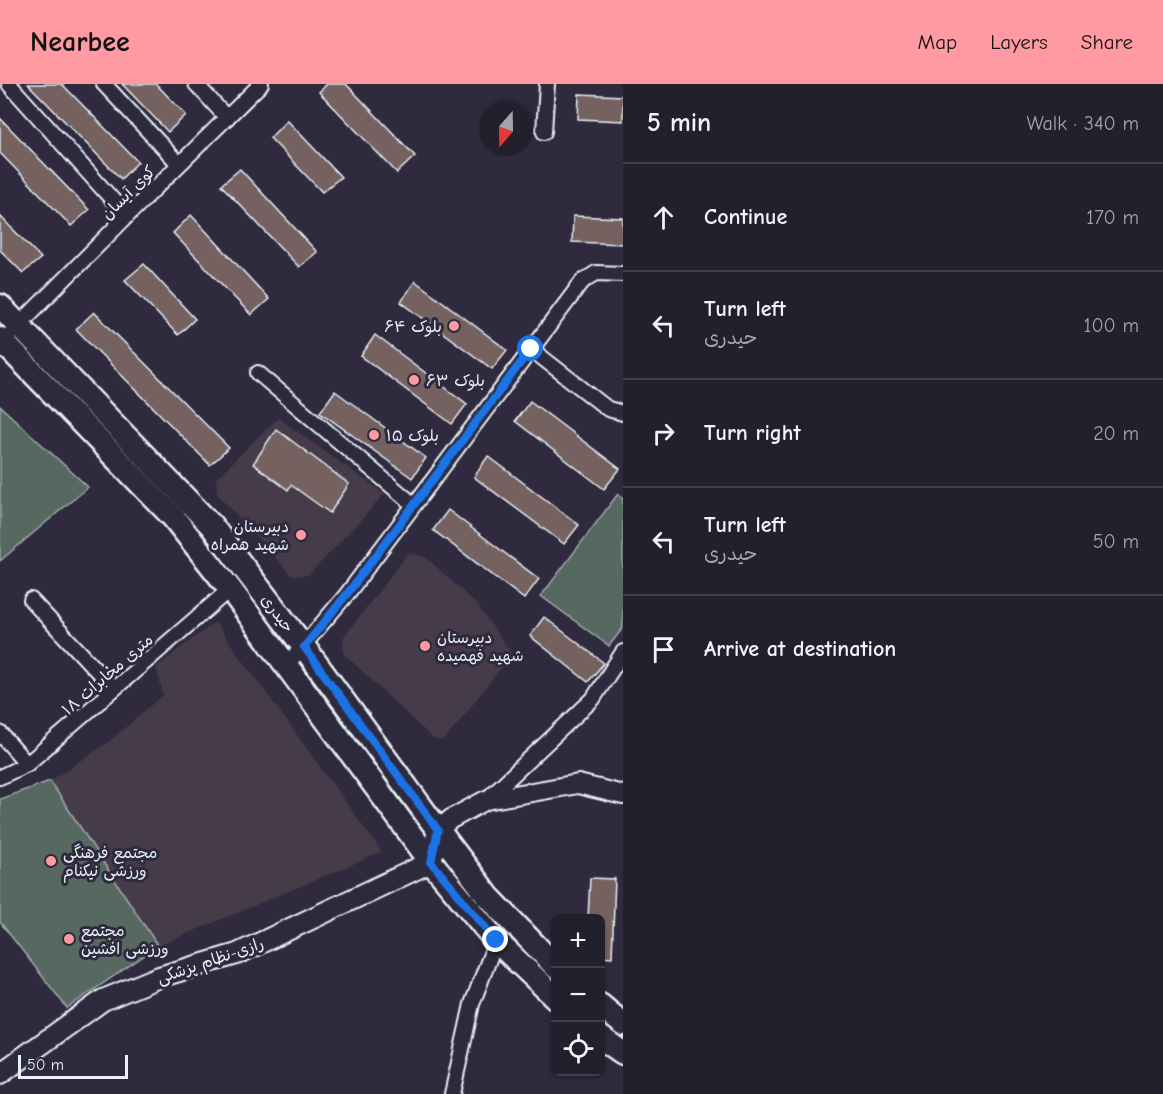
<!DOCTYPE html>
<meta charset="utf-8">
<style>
body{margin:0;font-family:"Comic Neue","Playpen Sans Arabic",sans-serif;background:#2f2d3a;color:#f1f3f6}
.controls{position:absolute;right:18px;bottom:18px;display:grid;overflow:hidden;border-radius:9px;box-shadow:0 2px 4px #0004}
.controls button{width:54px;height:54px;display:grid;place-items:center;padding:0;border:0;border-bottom:2px solid #403e4a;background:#23202e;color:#f1f3f6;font:30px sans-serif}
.compass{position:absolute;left:479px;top:18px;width:54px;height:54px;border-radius:50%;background:#23202e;box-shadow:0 2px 4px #0004;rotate:200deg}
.scale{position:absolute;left:18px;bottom:15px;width:110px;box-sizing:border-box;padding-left:6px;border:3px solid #e8f1f8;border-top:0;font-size:16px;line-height:21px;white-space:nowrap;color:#e8f1f8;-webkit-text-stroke:4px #2f2a3d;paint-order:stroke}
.stop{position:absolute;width:18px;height:18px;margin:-14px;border:4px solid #1a73e8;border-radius:50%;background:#fff}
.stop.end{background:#1a73e8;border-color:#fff;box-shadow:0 2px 6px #0008}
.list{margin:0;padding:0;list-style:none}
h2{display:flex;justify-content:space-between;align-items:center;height:78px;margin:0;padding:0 24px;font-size:26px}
h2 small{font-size:20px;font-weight:400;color:#a3a3aa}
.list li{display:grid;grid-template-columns:39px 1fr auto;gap:18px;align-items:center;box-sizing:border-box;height:108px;padding:0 24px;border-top:2px solid #403e4a}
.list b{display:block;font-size:22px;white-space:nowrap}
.list p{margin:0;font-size:20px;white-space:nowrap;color:#a3a3aa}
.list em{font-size:20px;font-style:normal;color:#a3a3aa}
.icon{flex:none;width:33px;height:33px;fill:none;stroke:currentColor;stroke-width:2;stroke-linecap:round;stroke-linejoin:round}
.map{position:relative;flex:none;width:623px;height:1010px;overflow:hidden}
header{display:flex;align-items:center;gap:36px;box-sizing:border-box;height:84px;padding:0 30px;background:#ff9aa2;color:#111}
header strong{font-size:28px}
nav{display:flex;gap:33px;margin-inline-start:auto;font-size:21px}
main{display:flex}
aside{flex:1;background:#23202e}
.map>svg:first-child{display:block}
.built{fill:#443b48}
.green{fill:#566760;stroke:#9facac;stroke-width:1.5}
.building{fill:#746261;stroke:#e8f1f8;stroke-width:1.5}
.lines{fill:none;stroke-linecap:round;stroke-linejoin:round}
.minor-casing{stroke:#e8f1f8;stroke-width:18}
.tertiary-casing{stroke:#e8f1f8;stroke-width:22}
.secondary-casing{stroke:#e8f1f8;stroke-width:24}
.primary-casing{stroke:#e8f1f8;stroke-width:27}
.minor{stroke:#2f2a3d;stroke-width:14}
.tertiary{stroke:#2f2a3d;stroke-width:18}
.secondary{stroke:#2f2a3d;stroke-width:20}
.primary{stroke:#2f2a3d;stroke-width:22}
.route{stroke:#1a73e8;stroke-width:8}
.poi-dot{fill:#ff9aa2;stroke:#2f2a3d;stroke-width:2}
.labels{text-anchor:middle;stroke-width:6;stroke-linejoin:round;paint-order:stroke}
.street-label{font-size:16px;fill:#e8f1f8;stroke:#2f2a3d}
.poi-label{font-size:16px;fill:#e8f1f8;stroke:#2f2a3d;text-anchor:start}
</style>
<header>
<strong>Nearbee</strong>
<nav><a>Map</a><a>Layers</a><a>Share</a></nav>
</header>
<main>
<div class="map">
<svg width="623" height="1010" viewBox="0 0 623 1010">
<rect width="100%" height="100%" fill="#2f2a3d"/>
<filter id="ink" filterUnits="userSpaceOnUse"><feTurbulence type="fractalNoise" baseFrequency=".0167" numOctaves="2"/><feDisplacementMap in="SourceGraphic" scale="12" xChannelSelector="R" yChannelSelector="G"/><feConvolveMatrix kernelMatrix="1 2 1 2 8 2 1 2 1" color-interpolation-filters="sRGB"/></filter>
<g filter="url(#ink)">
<g class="built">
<path d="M278,334L385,410L309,491L292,492L217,410L216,394Z"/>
<path d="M408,469L426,473L478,522L512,570L444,657L433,655L344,570L343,554Z"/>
<path d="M215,538L382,768L158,862L50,697L107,659L163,611L156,583Z"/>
</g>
<g class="green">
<path d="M0,322L88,403L0,477Z"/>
<path d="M618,410L623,415V544L609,562L541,512Z"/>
<path d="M50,697L158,862L67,924L0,838V715Z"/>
</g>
<g class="building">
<path d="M28,0H62L138,78L121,95Z"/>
<path d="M122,0H156L186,31L168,48Z"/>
<path d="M327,0H346L415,72L397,89L319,8Z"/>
<path d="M579,10L623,12V37L578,35Z"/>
<path d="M0,34L89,126L71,142L0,69Z"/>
<path d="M287,36L341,93L322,108L270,54Z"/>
<path d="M240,85L317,168L299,183L221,101Z"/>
<path d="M191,131L269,215L251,231L173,149Z"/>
<path d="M0,132L41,174L23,189L0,166Z"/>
<path d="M573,132L623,134V160L572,158Z"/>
<path d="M144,180L195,235L178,251L125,196Z"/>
<path d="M415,197L507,266L492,285L401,218Z"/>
<path d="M94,228L229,364L210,381L76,245Z"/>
<path d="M375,251L467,320L452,340L361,272Z"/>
<path d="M335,307L426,374L412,394L320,328Z"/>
<path d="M530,317L620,385L604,405L515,337Z"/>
<path d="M276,345L349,400L330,429L291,401L288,406L253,380Z"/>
<path d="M488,372L579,441L564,460L474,393Z"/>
<path d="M448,426L539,495L524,515L433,446Z"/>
<path d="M544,533L604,579L588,598L530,552Z"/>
<path d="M590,794L615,795L612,873L600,872V834H588Z"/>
</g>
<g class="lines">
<g class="minor-casing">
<g id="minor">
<path d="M9,0L127,132"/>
<path d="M104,0L179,80"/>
<path d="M196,0L227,34"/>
<path d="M544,48L547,0"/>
<path d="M0,260L127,132L261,0"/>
<path d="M531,265L608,325L623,329"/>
<path d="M258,289L414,421"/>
<path d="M31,516L114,605"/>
<path d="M287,581L347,510L582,198L596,189L623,190"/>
<path d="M0,649L27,680"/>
<path d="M0,693L27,680L230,505"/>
<path d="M486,716L593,615L623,568"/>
<path d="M452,1010L472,920L496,857"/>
</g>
</g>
<g class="tertiary-casing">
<path id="tertiary" d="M438,746L451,735L486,716L578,700L623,711"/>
</g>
<g class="secondary-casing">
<path id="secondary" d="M0,990L103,916L159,893L237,870L431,778L438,746"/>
</g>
<g class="primary-casing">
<g id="primary">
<path d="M0,222L211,441L304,563L438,746L488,812L556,883"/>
<path d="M0,255L173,433L230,505L431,778L496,857L556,914"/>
<path d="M600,921L623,940"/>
<path d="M600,953L623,969"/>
</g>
</g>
<use href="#minor" class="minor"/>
<use href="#tertiary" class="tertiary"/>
<use href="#secondary" class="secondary"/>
<use href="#primary" class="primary"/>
</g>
</g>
<g class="lines" filter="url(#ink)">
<path class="route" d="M496,856L431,778L438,746L304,563L347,510L531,265"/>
</g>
<g class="poi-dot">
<circle cx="454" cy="242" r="6"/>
<circle cx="414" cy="296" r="6"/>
<circle cx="374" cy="351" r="6"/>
<circle cx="301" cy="451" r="6"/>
<circle cx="425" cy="562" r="6"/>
<circle cx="51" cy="777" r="6"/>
<circle cx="69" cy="855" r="6"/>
</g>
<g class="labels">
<g class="street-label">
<text transform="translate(128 108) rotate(-45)" y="6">کوی آیسان</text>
<text transform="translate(278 529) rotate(53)" y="6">حیدری</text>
<text transform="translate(107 590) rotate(-41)" y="6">۱۸ متری مخابرات</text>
<text transform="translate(210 876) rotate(-19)" y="6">رازی-نظام پزشکی</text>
</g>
<g class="poi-label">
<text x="442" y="248" text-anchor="end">بلوک ۶۴</text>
<text x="426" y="302">بلوک ۶۳</text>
<text x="386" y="357">بلوک ۱۵</text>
<text x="289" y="448" text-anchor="end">دبیرستان<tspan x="289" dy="18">شهید همراه</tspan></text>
<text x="437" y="559">دبیرستان<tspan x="437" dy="18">شهید فهمیده</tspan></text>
<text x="63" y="774">مجتمع فرهنگی<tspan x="63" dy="18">ورزشی نیکنام</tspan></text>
<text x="81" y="852">مجتمع<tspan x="81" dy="18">ورزشی افشین</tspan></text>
</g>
</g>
</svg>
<div class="controls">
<button>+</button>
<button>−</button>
<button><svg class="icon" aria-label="locate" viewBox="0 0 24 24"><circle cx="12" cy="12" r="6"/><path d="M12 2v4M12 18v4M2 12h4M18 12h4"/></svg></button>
</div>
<svg class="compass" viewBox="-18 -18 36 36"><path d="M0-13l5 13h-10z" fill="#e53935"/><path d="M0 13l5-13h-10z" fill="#a3a3aa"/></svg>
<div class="scale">50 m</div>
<div class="stop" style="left:531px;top:265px"></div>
<div class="stop end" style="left:496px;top:856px"></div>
</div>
<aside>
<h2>5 min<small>Walk · 340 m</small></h2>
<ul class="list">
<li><svg class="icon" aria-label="ahead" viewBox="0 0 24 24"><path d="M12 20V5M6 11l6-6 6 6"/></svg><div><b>Continue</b></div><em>170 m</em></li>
<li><svg class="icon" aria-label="left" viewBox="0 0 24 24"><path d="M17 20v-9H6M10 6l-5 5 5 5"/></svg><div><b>Turn left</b><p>حیدری</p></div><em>100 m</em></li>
<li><svg class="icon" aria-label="right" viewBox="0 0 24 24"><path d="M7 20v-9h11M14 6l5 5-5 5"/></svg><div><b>Turn right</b></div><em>20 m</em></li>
<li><svg class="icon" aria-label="left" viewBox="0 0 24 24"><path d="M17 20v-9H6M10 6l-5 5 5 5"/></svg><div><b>Turn left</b><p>حیدری</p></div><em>50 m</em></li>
<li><svg class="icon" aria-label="arrive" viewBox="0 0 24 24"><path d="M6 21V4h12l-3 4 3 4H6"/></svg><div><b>Arrive at destination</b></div></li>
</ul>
</aside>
</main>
